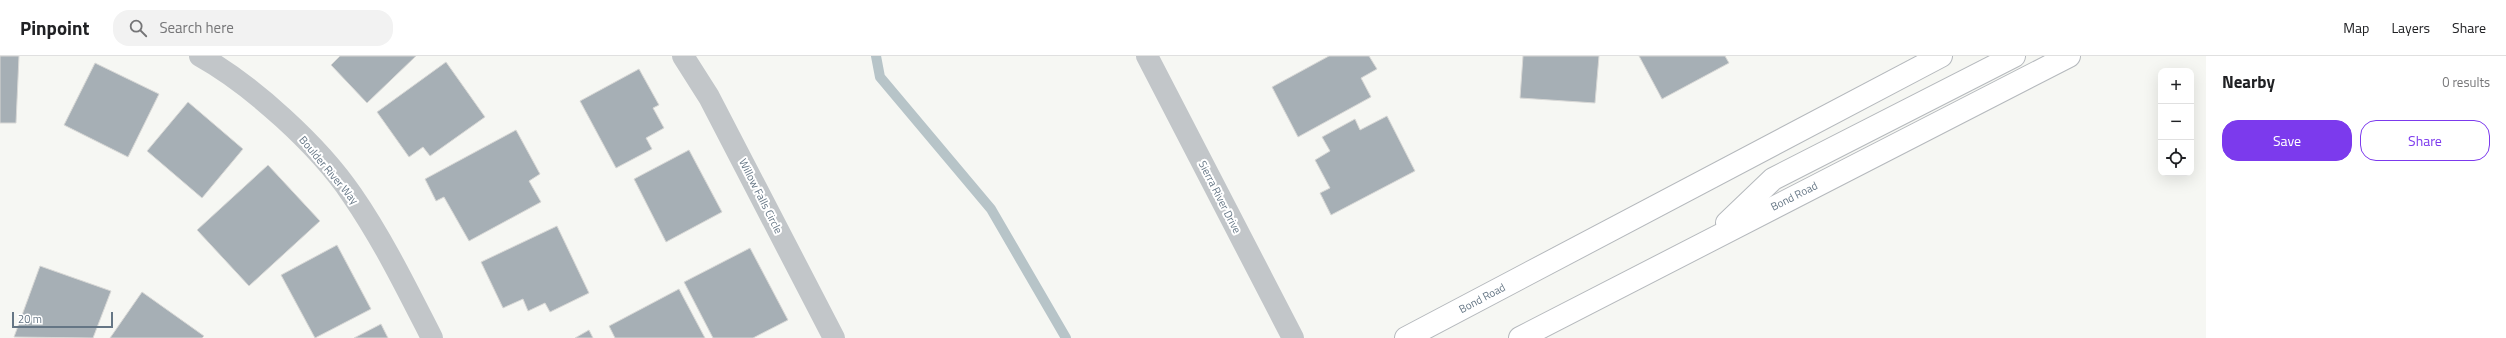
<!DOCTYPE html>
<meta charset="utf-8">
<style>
body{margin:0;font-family:"Titillium Web",sans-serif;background:#f2f2f2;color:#202124}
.controls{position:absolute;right:12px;top:12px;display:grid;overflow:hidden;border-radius:8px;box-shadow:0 4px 16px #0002}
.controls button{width:36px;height:36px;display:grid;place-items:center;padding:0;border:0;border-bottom:1px solid #e0e0e0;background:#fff;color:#202124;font:20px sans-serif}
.scale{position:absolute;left:12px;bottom:10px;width:101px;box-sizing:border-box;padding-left:4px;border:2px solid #657685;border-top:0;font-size:11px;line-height:14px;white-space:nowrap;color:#657685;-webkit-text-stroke:3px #fff;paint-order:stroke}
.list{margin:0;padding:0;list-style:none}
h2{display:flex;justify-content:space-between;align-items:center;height:52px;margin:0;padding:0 16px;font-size:17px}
h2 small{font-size:13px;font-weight:400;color:#757577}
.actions{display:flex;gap:8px;padding:12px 16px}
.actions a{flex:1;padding:9px 0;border:1px solid #7c3aed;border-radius:16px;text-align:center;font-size:14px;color:#7c3aed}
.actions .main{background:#7c3aed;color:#fff}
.icon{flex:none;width:22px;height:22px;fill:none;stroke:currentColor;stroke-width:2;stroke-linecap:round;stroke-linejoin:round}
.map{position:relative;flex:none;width:2206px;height:282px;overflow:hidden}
header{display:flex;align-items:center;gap:24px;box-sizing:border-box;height:56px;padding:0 20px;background:#fff;border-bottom:1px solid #e0e0e0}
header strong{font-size:19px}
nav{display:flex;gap:22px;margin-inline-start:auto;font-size:14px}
.search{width:280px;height:36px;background:#f2f2f2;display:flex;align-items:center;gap:10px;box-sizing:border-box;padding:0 14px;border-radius:16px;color:#757577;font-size:15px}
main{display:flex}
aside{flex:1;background:#fff}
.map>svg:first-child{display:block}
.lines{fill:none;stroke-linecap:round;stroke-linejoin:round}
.stream{stroke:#b7c4c8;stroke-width:10}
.building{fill:#a6afb5;stroke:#d8d8d6}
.primary-casing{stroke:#b5b9bd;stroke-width:24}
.minor{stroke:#c2c6c9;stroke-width:22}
.primary{stroke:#fff;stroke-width:22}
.labels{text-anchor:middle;stroke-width:4;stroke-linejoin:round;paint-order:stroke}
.street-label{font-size:11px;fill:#657685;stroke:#fff}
</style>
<header>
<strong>Pinpoint</strong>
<div class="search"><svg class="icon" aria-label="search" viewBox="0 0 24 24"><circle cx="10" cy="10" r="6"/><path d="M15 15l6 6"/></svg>Search here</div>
<nav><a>Map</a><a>Layers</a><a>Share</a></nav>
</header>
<main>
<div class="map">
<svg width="2206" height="282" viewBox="0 0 2206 282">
<rect width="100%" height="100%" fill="#f6f7f3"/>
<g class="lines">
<path class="stream" d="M876,0L880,21L991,153L1066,282"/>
</g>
<g class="building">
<path d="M0,0H19L16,67H0Z"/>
<path d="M340,0H416L367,47L331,9Z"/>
<path d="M1329,0H1369L1377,13L1361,22L1371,41L1298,81L1272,31Z"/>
<path d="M1523,0H1599L1595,47L1520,42Z"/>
<path d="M1639,0H1725L1729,7L1662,43Z"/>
<path d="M446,6L485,61L430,100L423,91L409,101L377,56Z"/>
<path d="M95,7L159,38L128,101L64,69Z"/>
<path d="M639,13L659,49L653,52L664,72L646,82L652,93L616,112L580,45Z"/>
<path d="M188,46L243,93L202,142L147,95Z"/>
<path d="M1387,60L1415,115L1331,159L1320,137L1330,132L1315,104L1330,95L1322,81L1355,63L1360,74Z"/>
<path d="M516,74L540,118L529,125L541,146L469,185L444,141L436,145L425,123Z"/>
<path d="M689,94L722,156L666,186L634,123Z"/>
<path d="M268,109L320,165L249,230L197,174Z"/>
<path d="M557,170L589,237L550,256L545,247L528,255L523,243L503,252L481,206Z"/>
<path d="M337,189L371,253L315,282L281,219Z"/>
<path d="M750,192L788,264L753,282H713L684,226Z"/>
<path d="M40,210L111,235L93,282L14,281Z"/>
<path d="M679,233L705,282H615L609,270Z"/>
<path d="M142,236L204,280L202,282H110Z"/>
<path d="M381,268L388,282H354Z"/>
<path d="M589,274L593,282H575Z"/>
</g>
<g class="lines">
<g class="primary-casing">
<g id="primary">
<path d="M1727,167L1773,123L2014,0"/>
<path d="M1406,282L1941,0"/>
<path d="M1520,282L2069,0"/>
</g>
</g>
<g class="minor">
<path d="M200,0C252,29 319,90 352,139C383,184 407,233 432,282"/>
<path d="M683,0L709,41L834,282"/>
<path d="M1147,0L1293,282"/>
</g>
<use href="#primary" class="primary"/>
</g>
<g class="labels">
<g class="street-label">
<text transform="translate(329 114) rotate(50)" y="4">Boulder River Way</text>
<text transform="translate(761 140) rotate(63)" y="4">Willow Falls Circle</text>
<text transform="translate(1794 140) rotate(-27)" y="4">Bond Road</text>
<text transform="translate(1220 141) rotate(63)" y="4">Sierra River Drive</text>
<text transform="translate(1482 242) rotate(-28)" y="4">Bond Road</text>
</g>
</g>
</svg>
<div class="controls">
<button>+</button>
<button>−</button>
<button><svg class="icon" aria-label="locate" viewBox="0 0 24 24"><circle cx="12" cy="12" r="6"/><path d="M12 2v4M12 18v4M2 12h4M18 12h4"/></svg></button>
</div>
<div class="scale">20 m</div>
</div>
<aside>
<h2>Nearby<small>0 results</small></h2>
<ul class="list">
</ul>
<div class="actions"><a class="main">Save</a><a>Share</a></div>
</aside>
</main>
